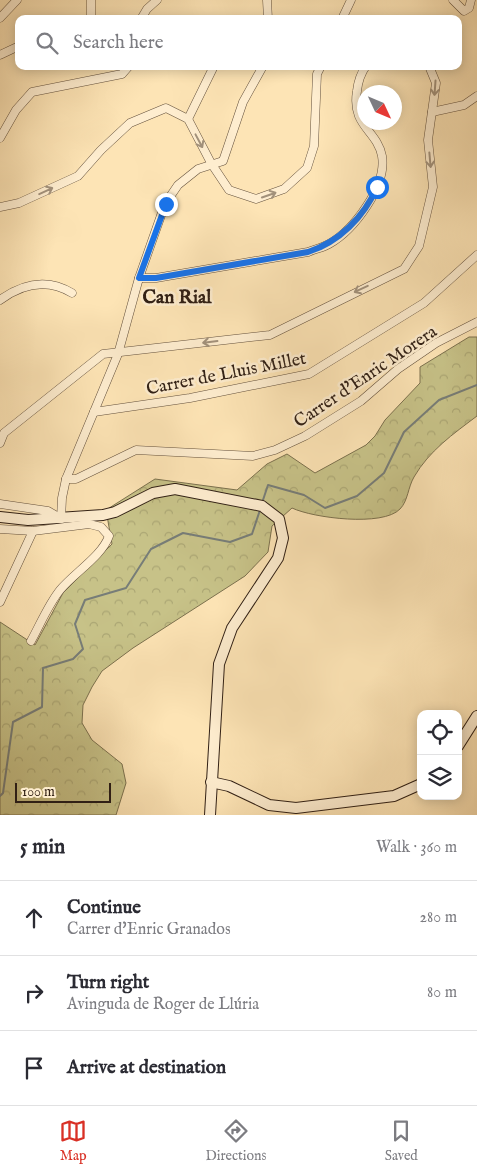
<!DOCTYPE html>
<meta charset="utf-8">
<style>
body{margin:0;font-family:"IM FELL English",serif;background:#f2f2f3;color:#2b2b33}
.controls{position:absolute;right:15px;bottom:15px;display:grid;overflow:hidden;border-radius:10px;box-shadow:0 2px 12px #0003}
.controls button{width:45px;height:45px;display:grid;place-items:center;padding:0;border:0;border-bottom:1px solid #e1e1e2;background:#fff;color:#2b2b33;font:25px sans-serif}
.compass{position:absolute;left:357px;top:85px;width:45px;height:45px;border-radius:50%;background:#fff;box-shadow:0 2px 12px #0003;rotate:134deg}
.scale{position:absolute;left:15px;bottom:12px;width:96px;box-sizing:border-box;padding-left:5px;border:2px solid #312015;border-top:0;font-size:14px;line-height:18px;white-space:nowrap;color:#312015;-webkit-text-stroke:4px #feedcf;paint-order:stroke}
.stop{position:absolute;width:15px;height:15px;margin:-11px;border:4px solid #1a73e8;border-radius:50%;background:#fff}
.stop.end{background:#1a73e8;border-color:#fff;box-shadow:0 1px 5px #0008}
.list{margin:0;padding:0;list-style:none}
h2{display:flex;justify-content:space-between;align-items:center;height:65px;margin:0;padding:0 20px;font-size:21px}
h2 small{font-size:16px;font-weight:400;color:#7c7c81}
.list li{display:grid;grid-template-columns:32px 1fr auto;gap:15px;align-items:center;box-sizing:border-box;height:75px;padding:0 20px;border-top:1px solid #e1e1e2}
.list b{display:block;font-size:19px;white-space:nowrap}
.list p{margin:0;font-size:16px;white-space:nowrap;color:#7c7c81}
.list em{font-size:16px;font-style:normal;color:#7c7c81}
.icon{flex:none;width:28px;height:28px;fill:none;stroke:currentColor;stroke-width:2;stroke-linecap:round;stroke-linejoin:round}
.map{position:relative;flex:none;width:477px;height:815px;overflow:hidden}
.search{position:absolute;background:#fff;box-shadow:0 2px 12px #0003;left:15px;right:15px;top:15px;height:55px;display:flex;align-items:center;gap:12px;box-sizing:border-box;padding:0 18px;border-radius:10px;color:#7c7c81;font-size:19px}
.sheet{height:290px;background:#fff}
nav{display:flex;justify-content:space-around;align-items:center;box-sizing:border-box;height:70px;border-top:1px solid #e1e1e2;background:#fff;font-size:14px;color:#7c7c81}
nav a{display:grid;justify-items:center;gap:2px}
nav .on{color:#d93025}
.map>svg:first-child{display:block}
.forest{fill:url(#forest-crowns);stroke:#7c714e}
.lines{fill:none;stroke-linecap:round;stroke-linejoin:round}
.stream{stroke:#777d78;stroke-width:2}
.street-casing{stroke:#64513d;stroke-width:9}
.secondary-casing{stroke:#312015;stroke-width:12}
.street{stroke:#feedcf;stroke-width:8}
.secondary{stroke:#feedcf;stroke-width:10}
.oneway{stroke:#a2917b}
.route{stroke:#1a73e8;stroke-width:6}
.labels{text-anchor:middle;stroke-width:5;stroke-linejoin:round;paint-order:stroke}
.street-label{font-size:18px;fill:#312015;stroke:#feedcf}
.neighbourhood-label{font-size:19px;font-weight:bold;fill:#312015;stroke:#feedcf}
</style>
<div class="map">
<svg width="477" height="815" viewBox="0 0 477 815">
<defs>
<pattern id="forest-crowns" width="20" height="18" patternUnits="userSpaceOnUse" patternTransform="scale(1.25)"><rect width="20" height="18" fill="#c7c288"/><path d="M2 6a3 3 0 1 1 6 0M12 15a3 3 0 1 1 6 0" fill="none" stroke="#aba674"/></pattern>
</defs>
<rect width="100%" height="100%" fill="#fde4b5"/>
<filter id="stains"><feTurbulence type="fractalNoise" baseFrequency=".004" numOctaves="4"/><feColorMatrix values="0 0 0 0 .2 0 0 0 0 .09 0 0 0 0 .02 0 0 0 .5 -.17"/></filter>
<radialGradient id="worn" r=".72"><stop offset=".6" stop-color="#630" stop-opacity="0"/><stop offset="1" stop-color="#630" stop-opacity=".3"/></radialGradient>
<path class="forest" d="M469,337H477V416C453,434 429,451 414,477C408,487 408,501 400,509C383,527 313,518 292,508L272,526L268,552L245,576L133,648L102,671L92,687L83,705L82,723L92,740L122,764L126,783L116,815H0V622L35,645L63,593L112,544L106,510L155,479L237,490L267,464L287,454L315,473L366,445L375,436L385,420L420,383V367Z"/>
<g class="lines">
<g class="stream">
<path d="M262,503L268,485L304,495L325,508L357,496L384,473L404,432L439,400L477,385"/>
<path d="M0,796L3,793L13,722L42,707L43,668L73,659L83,649L75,624L85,600L126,588L151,549L183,533L230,542L252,534L260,510"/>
</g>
<g class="street-casing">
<g id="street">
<path d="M267,0L268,19"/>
<path d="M453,0L464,11L469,8L471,0"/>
<path d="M0,18L17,0"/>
<path d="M91,19V0"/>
<path d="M141,19L147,9L157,0"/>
<path d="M342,19L351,0"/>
<path d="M0,55L19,46"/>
<path d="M432,112L464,105L477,96"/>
<path d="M188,119L214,66"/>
<path d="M0,138L16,110L32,92L122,74L129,66"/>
<path d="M0,207L19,203L78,176L101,150L130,123L166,108L188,119L211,163L229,190L256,199L284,189L307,168L314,146L317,74L321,66"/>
<path d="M139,278H156L308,252C315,249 322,248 329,244C354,230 387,186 382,156C377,130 351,126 357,91C358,82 361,73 366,66"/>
<path d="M0,300C22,284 47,278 72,293"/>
<path d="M94,412L190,398L309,374L424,303L477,255"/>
<path d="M0,443L4,433L103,354L270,335L404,269L419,246L433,187L428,140L436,83L429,66"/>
<path d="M66,479H76L136,450L253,456L275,450L305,436L361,401L398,369L436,343L477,322"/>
<path d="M0,504L48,511L60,518"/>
<path d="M61,519L62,498L66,479L118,354L139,278L165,204L178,185L198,169L223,161L243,102L263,66"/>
<path d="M0,529L33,531L89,524L101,527L109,536C102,556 74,573 60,590C48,605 40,625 31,641"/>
<path d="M0,602L33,531"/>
</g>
</g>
<g class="secondary-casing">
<g id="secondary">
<path d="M0,517L28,520L103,515L115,512L153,493L175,489L262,506L279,519L283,538L278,558L232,628L219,664L210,815"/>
<path d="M458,746L477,716"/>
<path d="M211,782L229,786L269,805L296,808L394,796L421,784"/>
</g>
</g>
<use href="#street" class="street"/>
<use href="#secondary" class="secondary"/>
</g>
<defs><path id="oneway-shaft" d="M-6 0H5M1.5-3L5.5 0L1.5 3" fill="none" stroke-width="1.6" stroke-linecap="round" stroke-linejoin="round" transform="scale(1.25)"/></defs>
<g class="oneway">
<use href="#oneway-shaft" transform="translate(435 88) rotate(94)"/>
<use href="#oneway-shaft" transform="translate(199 141) rotate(62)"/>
<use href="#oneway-shaft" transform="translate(430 160) rotate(85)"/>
<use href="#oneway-shaft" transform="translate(46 191) rotate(-25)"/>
<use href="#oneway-shaft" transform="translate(269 195) rotate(-19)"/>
<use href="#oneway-shaft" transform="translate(361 289) rotate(155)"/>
<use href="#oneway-shaft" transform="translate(210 342) rotate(173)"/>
</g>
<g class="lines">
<path class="route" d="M166,204L139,278H156L308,252C339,242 364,217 377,187"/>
</g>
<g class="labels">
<g class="street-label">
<text transform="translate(226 373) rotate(-11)" y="6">Carrer de Lluis Millet</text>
<text transform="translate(365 376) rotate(-34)" y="6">Carrer d'Enric Morera</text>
</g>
<g class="neighbourhood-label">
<text x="177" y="303">Can Rial</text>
</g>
</g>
<rect width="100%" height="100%" filter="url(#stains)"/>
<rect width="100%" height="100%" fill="url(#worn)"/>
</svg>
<div class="controls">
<button><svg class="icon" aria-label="locate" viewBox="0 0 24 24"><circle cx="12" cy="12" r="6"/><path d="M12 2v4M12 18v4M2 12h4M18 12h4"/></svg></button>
<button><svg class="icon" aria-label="layers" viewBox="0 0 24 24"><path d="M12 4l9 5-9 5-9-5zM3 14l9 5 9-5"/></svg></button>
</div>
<svg class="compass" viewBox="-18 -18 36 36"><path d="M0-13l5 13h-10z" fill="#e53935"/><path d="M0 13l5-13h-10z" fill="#7c7c81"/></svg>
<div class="scale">100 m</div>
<div class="stop" style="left:377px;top:187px"></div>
<div class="stop end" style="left:166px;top:204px"></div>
<div class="search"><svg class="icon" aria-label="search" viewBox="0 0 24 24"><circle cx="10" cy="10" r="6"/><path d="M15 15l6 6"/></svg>Search here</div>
</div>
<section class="sheet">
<h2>5 min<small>Walk · 360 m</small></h2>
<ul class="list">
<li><svg class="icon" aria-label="ahead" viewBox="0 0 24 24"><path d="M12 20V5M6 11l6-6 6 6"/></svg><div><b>Continue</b><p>Carrer d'Enric Granados</p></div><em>280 m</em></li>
<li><svg class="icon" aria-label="right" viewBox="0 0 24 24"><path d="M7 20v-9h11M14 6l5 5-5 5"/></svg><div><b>Turn right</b><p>Avinguda de Roger de Llúria</p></div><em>80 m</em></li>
<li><svg class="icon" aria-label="arrive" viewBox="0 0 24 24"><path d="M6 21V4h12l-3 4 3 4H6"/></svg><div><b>Arrive at destination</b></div></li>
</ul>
</section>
<nav>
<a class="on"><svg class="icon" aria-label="map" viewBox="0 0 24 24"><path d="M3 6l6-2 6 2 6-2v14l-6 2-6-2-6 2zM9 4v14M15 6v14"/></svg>Map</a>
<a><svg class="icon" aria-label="directions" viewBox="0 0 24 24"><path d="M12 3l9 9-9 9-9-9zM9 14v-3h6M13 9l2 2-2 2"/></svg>Directions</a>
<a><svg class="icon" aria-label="saved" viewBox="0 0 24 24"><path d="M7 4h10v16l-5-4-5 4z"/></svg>Saved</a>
</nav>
